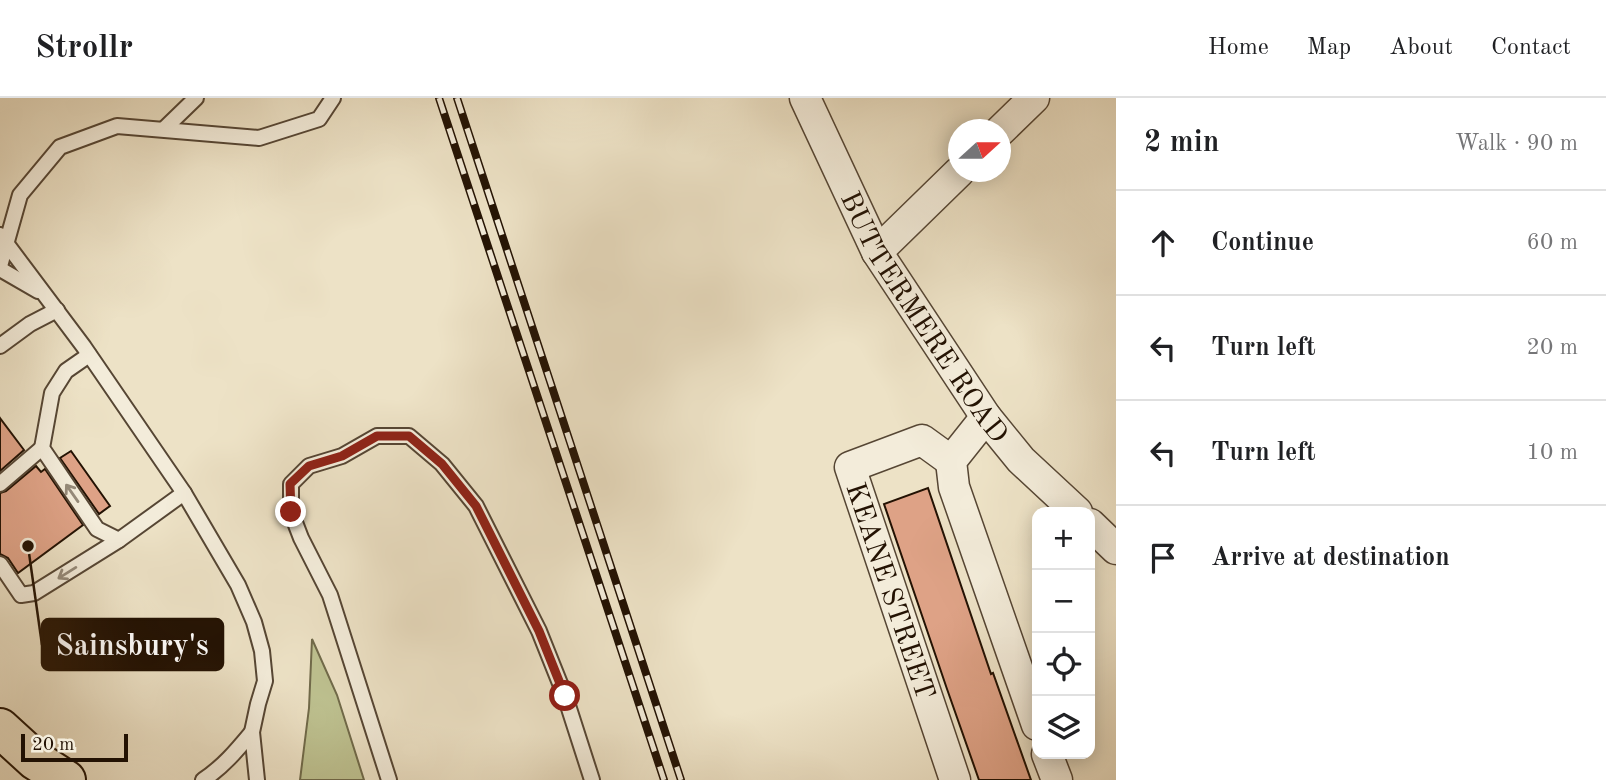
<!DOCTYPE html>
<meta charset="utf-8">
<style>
body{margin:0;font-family:"Old Standard TT",serif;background:#f2f2f2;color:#202124}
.controls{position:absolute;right:21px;bottom:21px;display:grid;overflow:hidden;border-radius:14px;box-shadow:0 4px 18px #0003}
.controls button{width:63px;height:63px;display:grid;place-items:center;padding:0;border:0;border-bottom:2px solid #e0e0e0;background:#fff;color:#202124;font:35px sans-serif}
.compass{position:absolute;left:948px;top:21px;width:63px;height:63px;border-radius:50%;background:#fff;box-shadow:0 4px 18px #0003;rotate:69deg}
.scale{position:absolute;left:21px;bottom:18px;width:107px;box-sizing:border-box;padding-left:7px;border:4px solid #231203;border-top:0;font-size:19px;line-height:24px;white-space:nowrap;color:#231203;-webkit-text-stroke:5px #f3ecda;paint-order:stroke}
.stop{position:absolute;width:21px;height:21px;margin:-16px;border:5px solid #8f2418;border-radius:50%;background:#fff}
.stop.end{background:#8f2418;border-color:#fff;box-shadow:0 2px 7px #0008}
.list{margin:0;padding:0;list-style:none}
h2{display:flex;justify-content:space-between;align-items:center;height:91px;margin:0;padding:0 28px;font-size:30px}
h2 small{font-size:23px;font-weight:400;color:#757577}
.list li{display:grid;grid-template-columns:46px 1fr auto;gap:21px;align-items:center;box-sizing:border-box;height:105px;padding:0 28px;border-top:2px solid #e0e0e0}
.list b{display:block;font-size:26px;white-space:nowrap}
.list em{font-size:23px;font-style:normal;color:#757577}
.icon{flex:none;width:38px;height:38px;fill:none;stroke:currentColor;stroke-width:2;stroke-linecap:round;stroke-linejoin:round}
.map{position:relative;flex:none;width:1116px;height:682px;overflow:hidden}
header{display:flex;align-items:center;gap:42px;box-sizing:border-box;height:98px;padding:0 35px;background:#fff;border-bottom:2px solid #e0e0e0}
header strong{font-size:33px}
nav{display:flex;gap:38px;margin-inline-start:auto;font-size:24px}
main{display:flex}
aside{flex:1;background:#fff}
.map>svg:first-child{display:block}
.green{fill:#bec291;stroke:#706a4a;stroke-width:2}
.building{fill:#dea286;stroke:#231203;stroke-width:2}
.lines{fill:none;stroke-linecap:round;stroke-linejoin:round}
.service-casing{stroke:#564634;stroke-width:18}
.minor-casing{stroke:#564634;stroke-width:33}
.trunk-casing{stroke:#231203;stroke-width:42}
.service{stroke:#f3ecda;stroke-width:14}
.minor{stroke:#f3ecda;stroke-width:30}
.trunk{stroke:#ede2c6;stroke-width:38}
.rail-casing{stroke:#231203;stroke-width:8}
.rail{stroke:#f3ecda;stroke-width:5;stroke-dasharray:16;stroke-linecap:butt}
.oneway{stroke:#958a79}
.route{stroke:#8f2418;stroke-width:9}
.labels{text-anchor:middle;stroke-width:5;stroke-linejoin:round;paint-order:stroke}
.street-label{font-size:28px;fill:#231203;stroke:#f3ecda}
.leader{fill:none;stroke:#231203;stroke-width:2.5}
.callout-dot{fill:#231203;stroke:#f3ecda;stroke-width:2.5}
.callout{fill:#231203;stroke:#231203;stroke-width:2.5}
.callout-label{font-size:30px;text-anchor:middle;font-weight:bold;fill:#fff}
</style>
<header>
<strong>Strollr</strong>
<nav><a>Home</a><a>Map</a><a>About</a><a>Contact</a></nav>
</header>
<main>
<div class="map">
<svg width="1116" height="682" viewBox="0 0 1116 682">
<rect width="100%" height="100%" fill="#ede2c6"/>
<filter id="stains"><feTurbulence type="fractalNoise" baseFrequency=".00286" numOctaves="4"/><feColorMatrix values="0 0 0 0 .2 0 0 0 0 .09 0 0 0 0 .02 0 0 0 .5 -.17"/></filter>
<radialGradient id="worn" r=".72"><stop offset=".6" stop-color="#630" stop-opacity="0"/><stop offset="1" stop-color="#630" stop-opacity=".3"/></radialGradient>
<path class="green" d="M312,541L337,597L364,682H300L309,610Z"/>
<g class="building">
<path d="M0,320L24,352L0,373Z"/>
<path d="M71,353L110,408L99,416L60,360Z"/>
<path d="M36,368L41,374L45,371L83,427L18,475L8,460L0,456V395L6,393Z"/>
<path d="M928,390L991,576L993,575L1031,682H979L947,591L884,406Z"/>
</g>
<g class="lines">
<g class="service-casing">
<g id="service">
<path d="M164,31L196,0"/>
<path d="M0,137L84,249L184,395L238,487L254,524L262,553L265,583L258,606L252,634L257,682"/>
<path d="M0,168L20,97L60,49L117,28L259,40L319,21L333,0"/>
<path d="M0,171L38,193"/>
<path d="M0,248L30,226L57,212"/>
<path d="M89,257L66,273L52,295L42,350L97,431L119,442"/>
<path d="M0,386L42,350"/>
<path d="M0,466L21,497L34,495L119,442L184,395"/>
<path d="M203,682C223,669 237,652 252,634"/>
<path d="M389,682L330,497L301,440L291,414V386L309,368L342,358L377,338H409L442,366L476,408L539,533L565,598L592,682"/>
</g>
</g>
<g class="minor-casing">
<g id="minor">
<path id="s1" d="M805,0L877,154L986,319L1021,362L1077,414"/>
<path d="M1000,33L1034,0"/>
<path d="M877,154L959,74"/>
<path d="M986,319L951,363L954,389L1037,627"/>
<path id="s2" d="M951,363L922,342L850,369L955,682"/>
<path d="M1090,426L1116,451"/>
<path d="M1047,656L1057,682"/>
</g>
</g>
<g class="trunk-casing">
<path id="trunk" d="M0,630L35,662L66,682"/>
</g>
<use href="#service" class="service"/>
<use href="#minor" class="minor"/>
<use href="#trunk" class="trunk"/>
<g class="rail-casing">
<g id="rail">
<path d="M439,0L664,682"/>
<path d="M457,0L681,682"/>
</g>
</g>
<use href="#rail" class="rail"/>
</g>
<defs><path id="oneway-shaft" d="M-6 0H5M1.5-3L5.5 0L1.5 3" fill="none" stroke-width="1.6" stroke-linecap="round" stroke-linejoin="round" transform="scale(1.75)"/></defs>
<g class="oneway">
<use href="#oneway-shaft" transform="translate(72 395) rotate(-125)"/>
<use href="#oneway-shaft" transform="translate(67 475) rotate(148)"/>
</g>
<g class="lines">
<path class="route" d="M291,414L290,386L309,368L342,358L377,338H409L442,366L476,408L539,533L565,598"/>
</g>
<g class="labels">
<g class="street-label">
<text dy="10" stroke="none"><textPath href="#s1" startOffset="250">BUTTERMERE ROAD</textPath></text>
<text dy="10" stroke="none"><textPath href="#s2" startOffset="243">KEANE STREET</textPath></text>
</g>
</g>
<path class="leader" d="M28 448L42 547"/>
<circle class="callout-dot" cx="28" cy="448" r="7"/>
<rect class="callout" x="42" y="521" width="181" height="51" rx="7"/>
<g class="callout-label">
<text x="132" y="557">Sainsbury's</text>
</g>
<rect width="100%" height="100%" filter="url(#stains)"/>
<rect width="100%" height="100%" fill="url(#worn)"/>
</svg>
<div class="controls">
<button>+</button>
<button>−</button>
<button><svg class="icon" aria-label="locate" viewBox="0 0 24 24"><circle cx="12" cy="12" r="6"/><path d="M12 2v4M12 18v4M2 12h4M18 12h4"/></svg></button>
<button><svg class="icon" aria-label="layers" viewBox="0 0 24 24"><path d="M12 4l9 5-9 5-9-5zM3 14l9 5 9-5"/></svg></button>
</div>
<svg class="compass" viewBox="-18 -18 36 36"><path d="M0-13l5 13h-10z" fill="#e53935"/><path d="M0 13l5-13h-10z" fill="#757577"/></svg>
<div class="scale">20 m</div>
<div class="stop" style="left:565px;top:598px"></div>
<div class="stop end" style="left:291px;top:414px"></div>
</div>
<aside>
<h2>2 min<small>Walk · 90 m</small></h2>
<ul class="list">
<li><svg class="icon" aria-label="ahead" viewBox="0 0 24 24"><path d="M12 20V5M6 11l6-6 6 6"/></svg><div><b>Continue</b></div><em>60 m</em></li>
<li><svg class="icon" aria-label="left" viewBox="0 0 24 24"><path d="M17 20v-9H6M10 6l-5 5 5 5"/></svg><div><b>Turn left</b></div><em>20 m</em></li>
<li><svg class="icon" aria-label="left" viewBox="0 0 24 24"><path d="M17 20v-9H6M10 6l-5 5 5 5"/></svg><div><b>Turn left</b></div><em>10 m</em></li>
<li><svg class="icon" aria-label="arrive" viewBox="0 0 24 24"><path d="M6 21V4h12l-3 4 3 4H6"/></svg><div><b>Arrive at destination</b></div></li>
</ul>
</aside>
</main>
